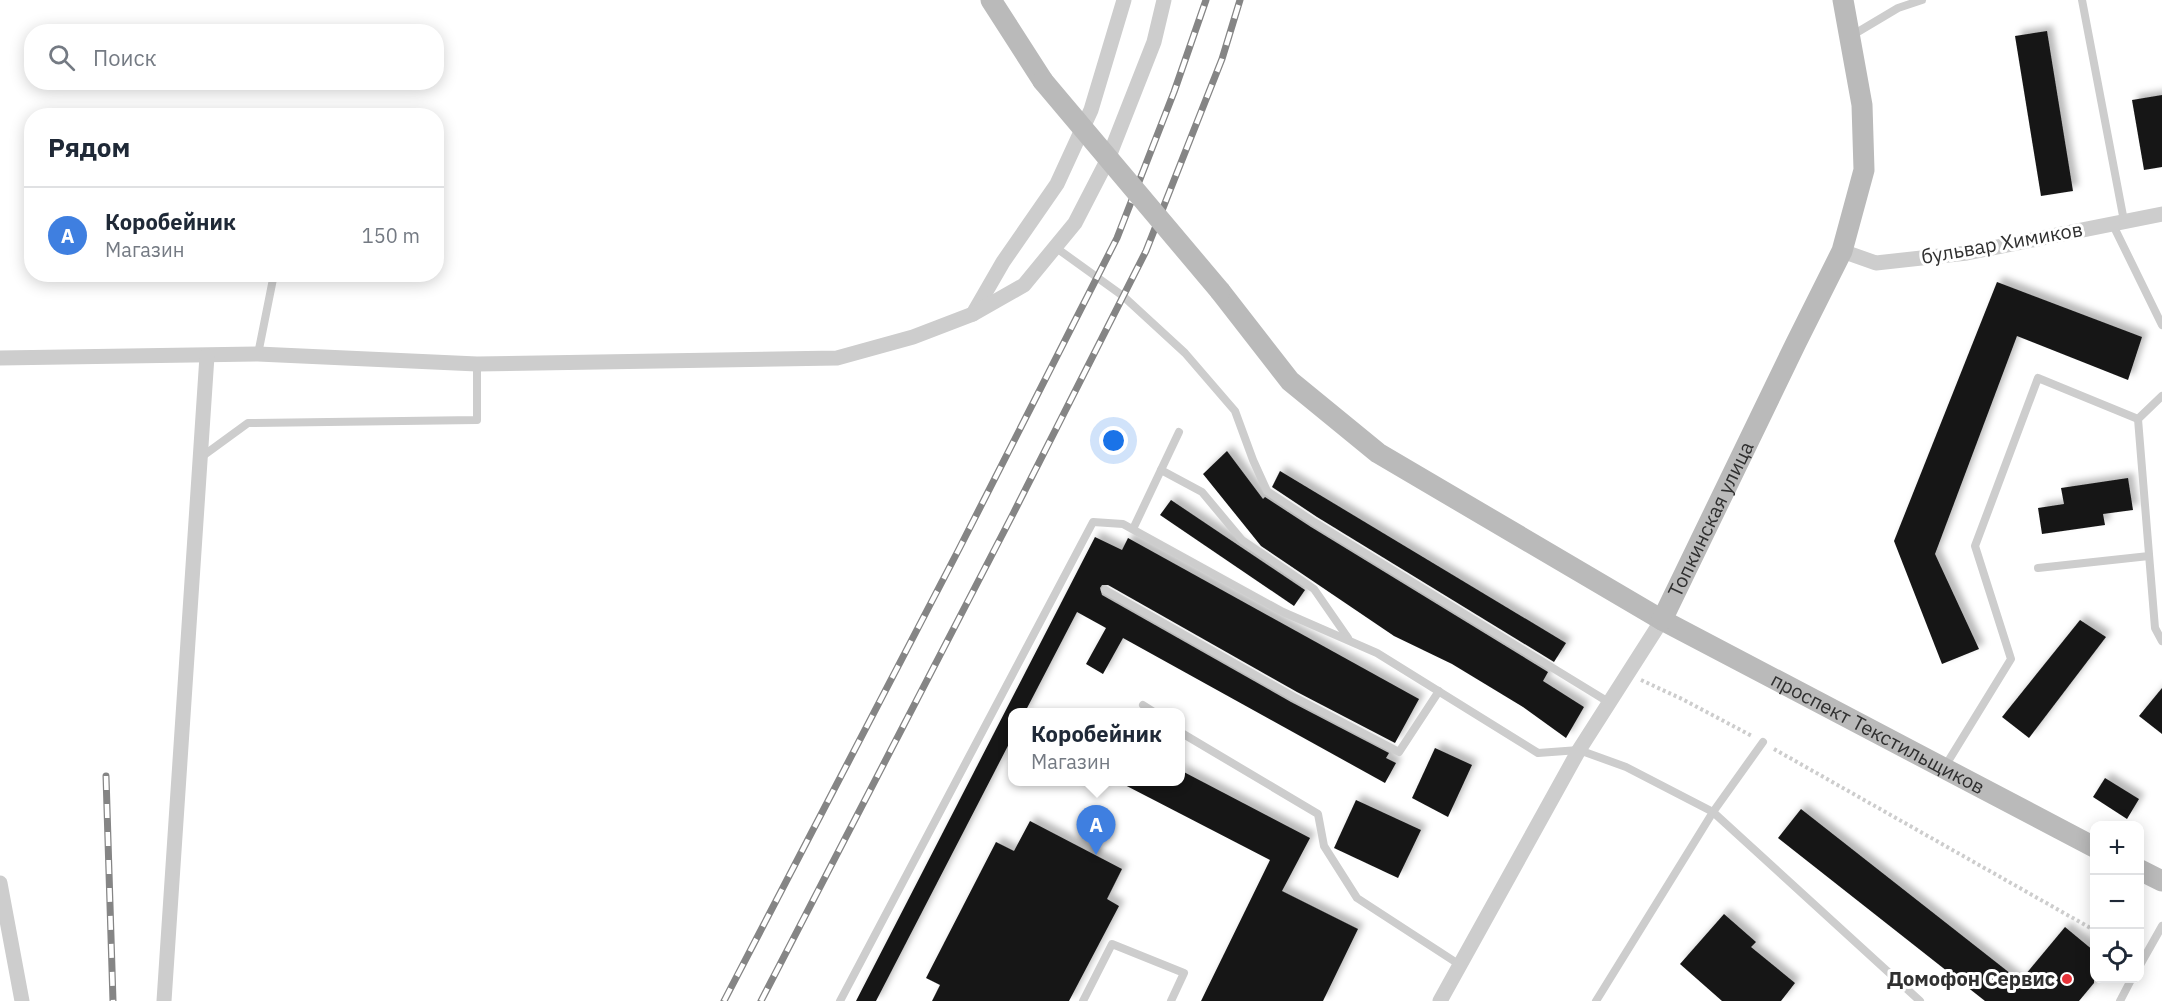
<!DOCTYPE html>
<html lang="ru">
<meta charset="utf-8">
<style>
body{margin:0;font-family:"IBM Plex Sans",sans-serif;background:#f6f6f7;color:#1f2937}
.controls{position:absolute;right:18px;bottom:18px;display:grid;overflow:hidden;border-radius:12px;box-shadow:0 3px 15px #0003}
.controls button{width:54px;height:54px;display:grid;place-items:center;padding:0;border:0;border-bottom:2px solid #e0e1e3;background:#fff;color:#1f2937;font:30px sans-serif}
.you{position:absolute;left:1114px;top:441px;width:21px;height:21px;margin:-15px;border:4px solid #fff;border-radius:50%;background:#1a73e8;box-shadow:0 0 0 9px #1a73e833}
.badge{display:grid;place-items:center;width:39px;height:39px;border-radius:50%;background:#2563eb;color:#fff;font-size:20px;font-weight:700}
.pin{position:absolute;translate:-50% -50px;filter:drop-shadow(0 2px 3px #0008)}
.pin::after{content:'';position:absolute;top:32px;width:21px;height:18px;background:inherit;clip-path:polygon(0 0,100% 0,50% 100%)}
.popup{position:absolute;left:1008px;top:708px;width:177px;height:78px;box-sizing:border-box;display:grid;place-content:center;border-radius:12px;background:#fff;filter:drop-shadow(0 2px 4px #0005);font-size:20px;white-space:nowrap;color:#747a83}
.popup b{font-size:22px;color:#1f2937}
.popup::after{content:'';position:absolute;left:50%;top:100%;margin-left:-12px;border:12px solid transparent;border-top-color:#fff}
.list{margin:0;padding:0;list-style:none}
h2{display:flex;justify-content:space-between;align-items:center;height:78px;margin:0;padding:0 24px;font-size:26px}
h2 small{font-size:20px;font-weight:400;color:#747a83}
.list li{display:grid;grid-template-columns:39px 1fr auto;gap:18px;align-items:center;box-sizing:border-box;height:96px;padding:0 24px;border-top:2px solid #e0e1e3}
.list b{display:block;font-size:22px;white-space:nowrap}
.list p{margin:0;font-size:20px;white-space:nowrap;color:#747a83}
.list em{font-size:20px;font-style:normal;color:#747a83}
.icon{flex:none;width:33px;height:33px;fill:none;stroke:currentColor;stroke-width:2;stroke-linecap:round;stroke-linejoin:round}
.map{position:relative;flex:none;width:2162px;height:1001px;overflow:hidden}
.search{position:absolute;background:#fff;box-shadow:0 3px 15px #0003;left:24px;top:24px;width:420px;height:66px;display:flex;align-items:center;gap:15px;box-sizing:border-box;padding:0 21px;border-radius:24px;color:#747a83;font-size:22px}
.panel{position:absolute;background:#fff;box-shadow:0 3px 15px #0003;left:24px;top:108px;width:420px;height:174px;border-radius:24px}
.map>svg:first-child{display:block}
.building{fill:#171717;filter:url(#shadow)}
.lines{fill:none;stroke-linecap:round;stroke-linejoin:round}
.path{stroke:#cdcdcd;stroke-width:4;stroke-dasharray:3 3;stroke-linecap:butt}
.lane{stroke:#cdcdcd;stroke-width:8}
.street{stroke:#cdcdcd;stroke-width:15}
.secondary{stroke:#bababa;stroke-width:21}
.rail-casing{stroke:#858585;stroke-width:7}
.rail{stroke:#fff;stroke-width:4.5;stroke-dasharray:14;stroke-linecap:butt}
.secondary-bridge{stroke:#bababa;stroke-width:21}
.poi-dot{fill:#e63339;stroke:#fff;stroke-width:2}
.labels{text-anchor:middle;stroke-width:6;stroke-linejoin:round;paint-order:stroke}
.street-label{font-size:20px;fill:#303030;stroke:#fff}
.poi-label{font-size:20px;font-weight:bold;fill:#303030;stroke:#fff;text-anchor:end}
</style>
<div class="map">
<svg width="2162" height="1001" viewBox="0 0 2162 1001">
<defs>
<filter id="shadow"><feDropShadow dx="5.5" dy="-5.5" stdDeviation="3" flood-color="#0004"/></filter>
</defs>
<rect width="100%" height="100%" fill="#fff"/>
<g class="building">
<path d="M2047,31L2073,191L2041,196L2015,36Z"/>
<path d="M2162,95V167L2144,170L2132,100Z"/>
<path d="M1997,282L2142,337L2128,380L2017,336L1935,554L1979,649L1942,664L1894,541Z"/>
<path d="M1227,451L1263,499L1265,497L1311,527L1548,672L1543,681L1584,707L1566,738L1523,707L1452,664L1394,636L1261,546L1203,474Z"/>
<path d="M1280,471L1566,643L1554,662L1317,517L1272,487Z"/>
<path d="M2128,478L2133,510L2103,514L2105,525L2042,534L2038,508L2064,504L2061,488Z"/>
<path d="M1171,500L1305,590L1294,606L1160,515Z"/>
<path d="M1095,537L1122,550L1128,538L1419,699L1395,743L1297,692L1108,585H1102L1100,588L1102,595L1291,702L1389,753L1386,758L1396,763L1385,783L1123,638L1103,674L1086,664L1106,628L1077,612L1025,712H1012V738L876,1001H856Z"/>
<path d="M2080,620L2106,637L2029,738L2002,717Z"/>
<path d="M2162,688V734L2139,716Z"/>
<path d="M1435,748L1472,765L1448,817L1412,798Z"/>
<path d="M1180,770L1310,838L1282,891L1358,929L1323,1001H1201L1270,860L1119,782H1180Z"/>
<path d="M2105,778L2139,799L2127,819L2093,797Z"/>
<path d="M1356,800L1421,830L1398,878L1334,848Z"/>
<path d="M1801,809L2020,981L2065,927L2094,951V983L2079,1001H1985L1778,838Z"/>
<path d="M1030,821L1122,869L1107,899L1119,906L1069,1001H932L940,985L926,978L996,842L1014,851Z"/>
<path d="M1724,914L1756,942L1751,947L1795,983L1781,1001H1722L1680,964Z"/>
</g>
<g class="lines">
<g class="path">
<path d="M1641,680L1682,699L1752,736"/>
<path d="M1774,749L2094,930"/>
</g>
<g class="lane">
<path d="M2082,0L2124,221"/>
<path d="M1851,36L1898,8L1922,0"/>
<path d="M2112,223L2162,325"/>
<path d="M1055,247L1123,296L1185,353L1235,411L1253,460L1267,491L1314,522L1610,703"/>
<path d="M258,354L274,274"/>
<path d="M2138,419L2155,628L2162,641"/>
<path d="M200,458L248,423L477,420V364"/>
<path d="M1161,470L1202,492L1242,540L1314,589L1348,638"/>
<path d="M1133,529L1179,432"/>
<path d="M2038,568L2149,556"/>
<path d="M1105,590L1294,697L1399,752L1439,691"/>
<path d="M1143,705L1154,712"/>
<path d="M1180,732L1318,814L1324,846L1357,898L1460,965"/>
<path d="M1944,768L2011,659L1975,546L2038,378L2138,419L2162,396"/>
<path d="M2140,965L2162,926"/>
<path d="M840,1001L1093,522L1123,524L1283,612L1377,653L1538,753L1579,750L1626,767L1713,812L1920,1001"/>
<path d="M1083,1001L1112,944L1184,973L1171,1001"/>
<path d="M1596,1001L1713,812L1763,742"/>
<path d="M2120,1001L2132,978"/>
</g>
<g class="street">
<path d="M1842,251L1876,263L1967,253L2162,214"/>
<path d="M973,314L1003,262L1057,184L1091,110L1124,0"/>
<path d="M0,358L258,354L477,364L837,358L913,337L973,314L1024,285L1075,223L1108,159L1154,42L1164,0"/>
<path d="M0,883L22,1001"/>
<path d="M164,1001L207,356"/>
<path d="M1440,1001L1579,750L1662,620"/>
</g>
<g class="secondary">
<path d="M991,0L1043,81"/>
<path id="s1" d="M1220,291L1290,381L1378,453L1662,620L2094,847"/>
<path id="s2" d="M1662,620L1796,343L1842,251L1864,170L1862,105L1843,0"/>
<path d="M2140,870L2162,881"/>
</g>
<g class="rail-casing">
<g id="rail">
<path d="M106,776L113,1001"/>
<path d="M724,1001L959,549L1117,238L1174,92L1206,0"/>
<path d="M761,1001L1013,514L1146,251L1222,59L1240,0"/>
</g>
</g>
<use href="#rail" class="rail"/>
<path class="secondary-bridge" d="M1043,81L1220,291"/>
</g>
<circle class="poi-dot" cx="2067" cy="979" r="6"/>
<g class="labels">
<g class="street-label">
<text transform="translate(2002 243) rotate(-10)" y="7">бульвар Химиков</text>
<text dy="7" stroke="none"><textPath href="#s2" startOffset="112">Топкинская улица</textPath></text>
<text dy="7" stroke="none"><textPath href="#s1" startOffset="801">проспект Текстильщиков</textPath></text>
</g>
<g class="poi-label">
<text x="2055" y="986">Домофон Сервис</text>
</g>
</g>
</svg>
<div class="controls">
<button>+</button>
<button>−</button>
<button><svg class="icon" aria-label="locate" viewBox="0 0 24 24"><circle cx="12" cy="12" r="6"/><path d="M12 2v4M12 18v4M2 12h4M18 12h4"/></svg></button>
</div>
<div class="you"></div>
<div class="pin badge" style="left:1096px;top:855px;background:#3f7fe0">A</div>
<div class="popup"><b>Коробейник</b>Магазин</div>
<div class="search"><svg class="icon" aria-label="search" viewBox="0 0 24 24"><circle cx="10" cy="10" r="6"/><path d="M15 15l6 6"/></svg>Поиск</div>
<section class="panel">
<h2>Рядом<small></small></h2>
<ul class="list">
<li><span class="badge" style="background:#3f7fe0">A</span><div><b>Коробейник</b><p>Магазин</p></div><em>150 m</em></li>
</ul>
</section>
</div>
